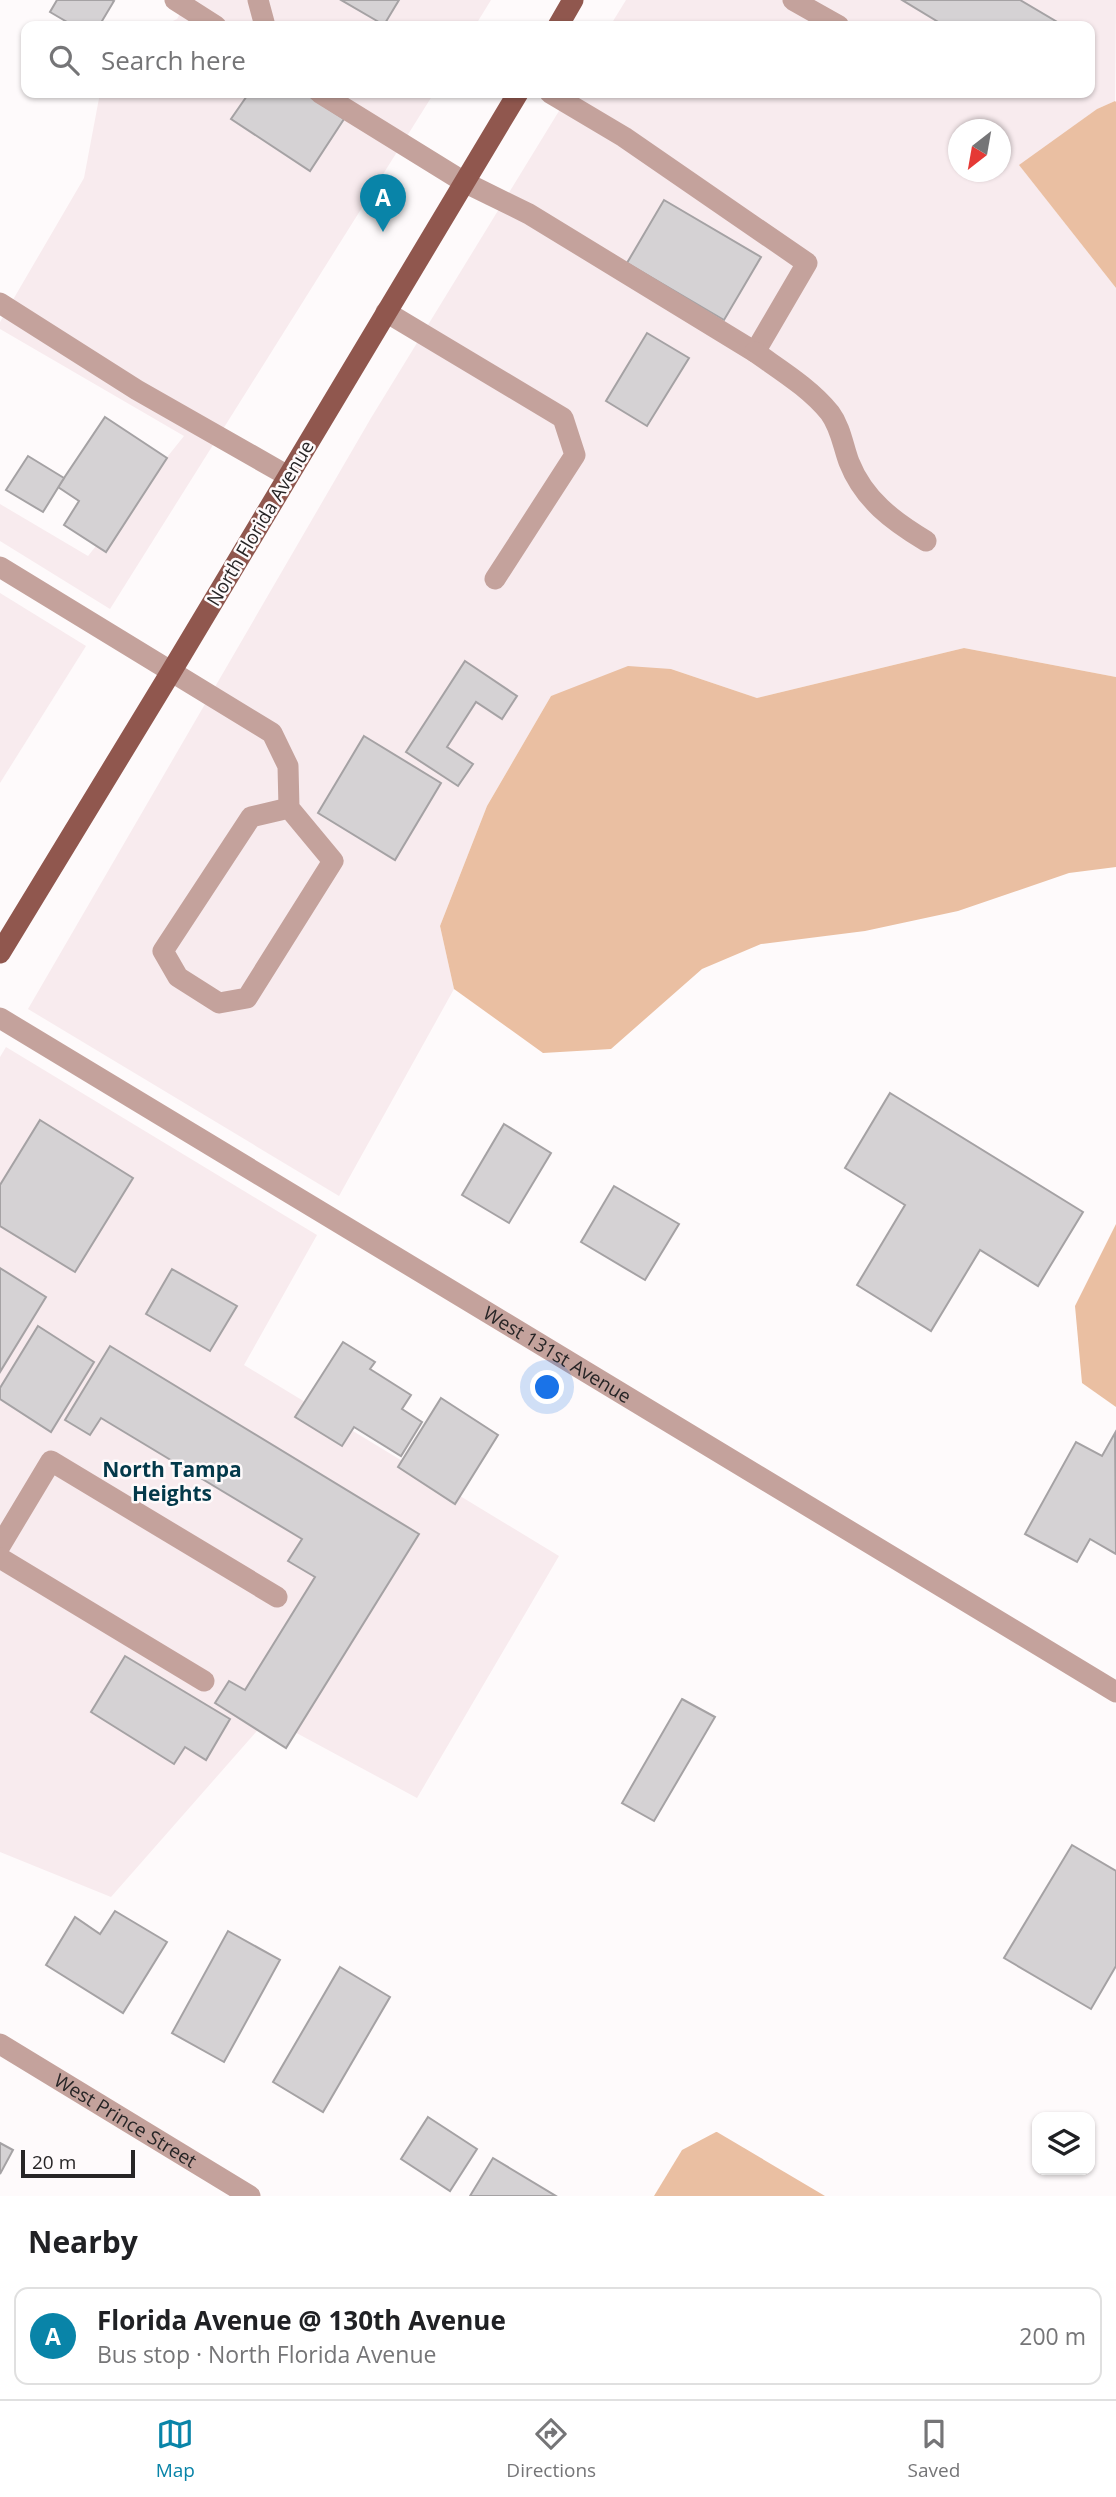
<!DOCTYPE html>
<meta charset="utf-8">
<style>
body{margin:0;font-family:"Open Sans",sans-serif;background:#f2f2f2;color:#202124}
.controls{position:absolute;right:21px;bottom:21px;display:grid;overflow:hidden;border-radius:14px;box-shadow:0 2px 5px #0004}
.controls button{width:63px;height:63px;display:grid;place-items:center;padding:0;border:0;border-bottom:2px solid #e0e0e0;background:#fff;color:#202124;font:35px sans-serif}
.compass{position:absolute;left:948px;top:119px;width:63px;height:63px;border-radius:50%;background:#fff;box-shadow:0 2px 5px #0004;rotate:211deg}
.scale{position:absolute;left:21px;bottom:18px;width:114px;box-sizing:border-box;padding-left:7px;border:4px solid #272526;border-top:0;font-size:19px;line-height:24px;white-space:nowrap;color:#272526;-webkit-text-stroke:5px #fefafb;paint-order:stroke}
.you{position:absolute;left:548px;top:1388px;width:24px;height:24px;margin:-18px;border:5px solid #fff;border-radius:50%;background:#1a73e8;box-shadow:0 0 0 10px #1a73e833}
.badge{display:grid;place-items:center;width:46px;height:46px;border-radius:50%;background:#0984a8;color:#fff;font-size:23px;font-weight:700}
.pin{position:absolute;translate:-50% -58px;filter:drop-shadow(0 2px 4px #0008)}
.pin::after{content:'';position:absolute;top:37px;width:24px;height:21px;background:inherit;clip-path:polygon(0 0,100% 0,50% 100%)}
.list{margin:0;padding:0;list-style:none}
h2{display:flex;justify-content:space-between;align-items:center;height:91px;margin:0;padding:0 28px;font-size:30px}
h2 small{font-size:23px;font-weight:400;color:#757577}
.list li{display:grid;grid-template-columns:46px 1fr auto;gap:21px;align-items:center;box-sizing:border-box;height:98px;margin:0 14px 14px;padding:0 14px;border:2px solid #e0e0e0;border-radius:14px}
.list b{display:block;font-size:26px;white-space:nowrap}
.list p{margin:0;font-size:23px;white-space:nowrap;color:#757577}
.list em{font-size:23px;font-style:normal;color:#757577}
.icon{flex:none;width:38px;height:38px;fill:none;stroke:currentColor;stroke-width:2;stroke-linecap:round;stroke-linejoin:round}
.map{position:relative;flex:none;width:1116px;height:2196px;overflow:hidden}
.search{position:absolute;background:#fff;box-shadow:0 2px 5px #0004;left:21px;right:21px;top:21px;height:77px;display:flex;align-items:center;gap:18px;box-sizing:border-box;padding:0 24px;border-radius:14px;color:#757577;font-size:26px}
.sheet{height:203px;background:#fff}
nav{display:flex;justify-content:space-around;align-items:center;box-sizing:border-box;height:98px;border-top:2px solid #e0e0e0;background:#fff;font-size:19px;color:#757577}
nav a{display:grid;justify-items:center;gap:4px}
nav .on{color:#0984a8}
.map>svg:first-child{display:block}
.built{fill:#f8ebee;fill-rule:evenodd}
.green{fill:#eabfa2}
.building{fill:#d5d2d4;stroke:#a5a2a4;stroke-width:2}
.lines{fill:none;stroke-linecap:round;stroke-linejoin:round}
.minor{stroke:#c4a29c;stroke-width:21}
.major{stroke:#90574e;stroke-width:21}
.labels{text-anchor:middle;stroke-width:5;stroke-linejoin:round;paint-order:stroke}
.street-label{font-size:19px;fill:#272526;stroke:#fefafb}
.neighbourhood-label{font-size:21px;font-weight:bold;fill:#03394a;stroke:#fefafb}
</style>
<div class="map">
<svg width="1116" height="2196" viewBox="0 0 1116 2196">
<rect width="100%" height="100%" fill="#fefafb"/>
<g class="built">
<path d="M188,0H491L475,26H162L177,19Z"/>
<path d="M626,0H1116L1115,101L1097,109L1020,166L1116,288V677L964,648L757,698L671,669L551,696L487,806L440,926L454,989L339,1196L28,1009L371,418L570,93H1090V26H610ZM958,130H1000V172H958Z"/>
<path d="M100,93H434L110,609L0,541V504L88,556L184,436L0,329V322L84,178Z"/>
<path d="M0,593L86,646L0,783Z"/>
<path d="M6,1047L317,1235L244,1365L559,1556L417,1798L265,1716L256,1732L111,1897L0,1852V1057Z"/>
</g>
<g class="green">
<path d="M1115,101L1116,102V288L1019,165L1097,109Z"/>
<path d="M964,648L1116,677V867L1069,873L958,911L865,931L761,944L702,969L611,1049L543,1053L454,989L440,926L487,806L551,696L628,666L671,669L757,698Z"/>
<path d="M1116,1224V1407L1082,1383L1075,1306Z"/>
<path d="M716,2132H717L825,2196H654L682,2150Z"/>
</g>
<g class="building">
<path d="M57,0H112L114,1L99,26H74L50,12Z"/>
<path d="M341,0H399L384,25Z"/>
<path d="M902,0H1020L1064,26H945Z"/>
<path d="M249,93H304L344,119L310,171L231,119Z"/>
<path d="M664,200L761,257L724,320L627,263Z"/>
<path d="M647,333L689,358L647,426L606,401Z"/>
<path d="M105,417L167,458L106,552L64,525L79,501L58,487Z"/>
<path d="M28,456L64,478L43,512L6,490Z"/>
<path d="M465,661L517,696L502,719L476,702L447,747L473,764L458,786L406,752Z"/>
<path d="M364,736L441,783L395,860L318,813Z"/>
<path d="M890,1093L1083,1212L1038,1286L980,1250L931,1331L857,1285L905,1205L845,1168Z"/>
<path d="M40,1120L133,1178L75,1272L0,1226V1185Z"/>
<path d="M504,1124L551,1153L509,1223L462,1195Z"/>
<path d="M614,1186L679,1224L645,1280L581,1242Z"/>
<path d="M0,1268L46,1297L0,1372Z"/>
<path d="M172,1269L237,1306L210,1351L146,1314Z"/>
<path d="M38,1326L94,1362L51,1432L0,1399V1388Z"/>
<path d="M343,1342L375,1362L370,1369L411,1395L402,1409L422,1422L401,1456L354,1427L342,1446L295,1417Z"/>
<path d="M110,1346L419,1534L286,1748L215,1703L229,1681L245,1690L315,1577L288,1561L302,1539L101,1418L90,1435L65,1420Z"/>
<path d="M441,1398L498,1435L455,1504L398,1467Z"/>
<path d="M1115,1433L1116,1554L1090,1539L1077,1562L1025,1534L1076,1442L1102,1456Z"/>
<path d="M125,1656L230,1719L206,1760L185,1747L174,1764L91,1712Z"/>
<path d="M682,1699L715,1717L654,1821L622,1803Z"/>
<path d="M1072,1845L1116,1871V1966L1091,2009L1004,1958Z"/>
<path d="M115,1911L167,1942L123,2013L46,1965L75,1917L100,1934Z"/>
<path d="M228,1931L280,1960L224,2062L172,2033Z"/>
<path d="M340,1967L390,1997L323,2112L273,2082Z"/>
<path d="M428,2117L477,2149L450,2191L401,2159Z"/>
<path d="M0,2143L13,2150L0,2174Z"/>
<path d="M493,2158L556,2196H470Z"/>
</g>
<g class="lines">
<g class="minor">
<path d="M175,0L216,26"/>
<path d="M258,0L265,26"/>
<path d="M793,0L839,26"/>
<path d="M320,93L464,182L529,214L755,352L807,263L624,137L550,93"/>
<path d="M0,303L137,390L288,476"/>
<path d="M386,312L563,418L575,455L495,579"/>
<path d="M755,352C780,370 810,388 830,413C841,428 843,446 849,462C864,500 893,521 926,541"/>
<path d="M0,567L272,733L288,766L289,808L333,861L247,998L219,1003L178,977L163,951L251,817L289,808"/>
<path id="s1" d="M0,1018L1116,1692"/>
<path d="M0,1546L51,1461L277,1597"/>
<path d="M0,1558L204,1681"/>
<path id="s2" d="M0,2044L250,2196"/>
</g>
<g class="major">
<path d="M558,26L573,0"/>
<path d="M0,953L171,672L518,93"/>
</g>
</g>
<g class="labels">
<g class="street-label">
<text transform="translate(260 523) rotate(-59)" y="7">North Florida Avenue</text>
<text dy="7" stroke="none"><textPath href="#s1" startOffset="651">West 131st Avenue</textPath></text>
<text dy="7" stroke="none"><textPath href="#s2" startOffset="147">West Prince Street</textPath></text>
</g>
<g class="neighbourhood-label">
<text x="172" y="1477">North Tampa<tspan x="172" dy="24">Heights</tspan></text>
</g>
</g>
</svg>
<div class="controls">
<button><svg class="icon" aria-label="layers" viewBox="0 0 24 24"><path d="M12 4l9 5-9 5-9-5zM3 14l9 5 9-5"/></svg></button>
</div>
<svg class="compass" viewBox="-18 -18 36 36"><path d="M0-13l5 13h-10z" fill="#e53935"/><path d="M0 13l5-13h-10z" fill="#757577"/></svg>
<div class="scale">20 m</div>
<div class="you"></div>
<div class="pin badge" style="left:383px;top:232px">A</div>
<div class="search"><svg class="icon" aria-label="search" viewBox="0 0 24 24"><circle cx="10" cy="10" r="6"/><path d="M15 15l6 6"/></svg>Search here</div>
</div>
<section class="sheet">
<h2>Nearby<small></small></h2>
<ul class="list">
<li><span class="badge">A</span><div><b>Florida Avenue @ 130th Avenue</b><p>Bus stop · North Florida Avenue</p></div><em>200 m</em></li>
</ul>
</section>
<nav>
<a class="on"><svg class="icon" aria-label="map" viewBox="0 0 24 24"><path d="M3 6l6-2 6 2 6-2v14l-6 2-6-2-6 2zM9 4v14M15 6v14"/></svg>Map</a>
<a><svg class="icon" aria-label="directions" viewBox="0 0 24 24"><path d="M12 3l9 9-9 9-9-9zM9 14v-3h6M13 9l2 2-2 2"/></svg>Directions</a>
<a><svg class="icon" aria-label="saved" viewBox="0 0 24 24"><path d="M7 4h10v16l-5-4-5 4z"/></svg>Saved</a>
</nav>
